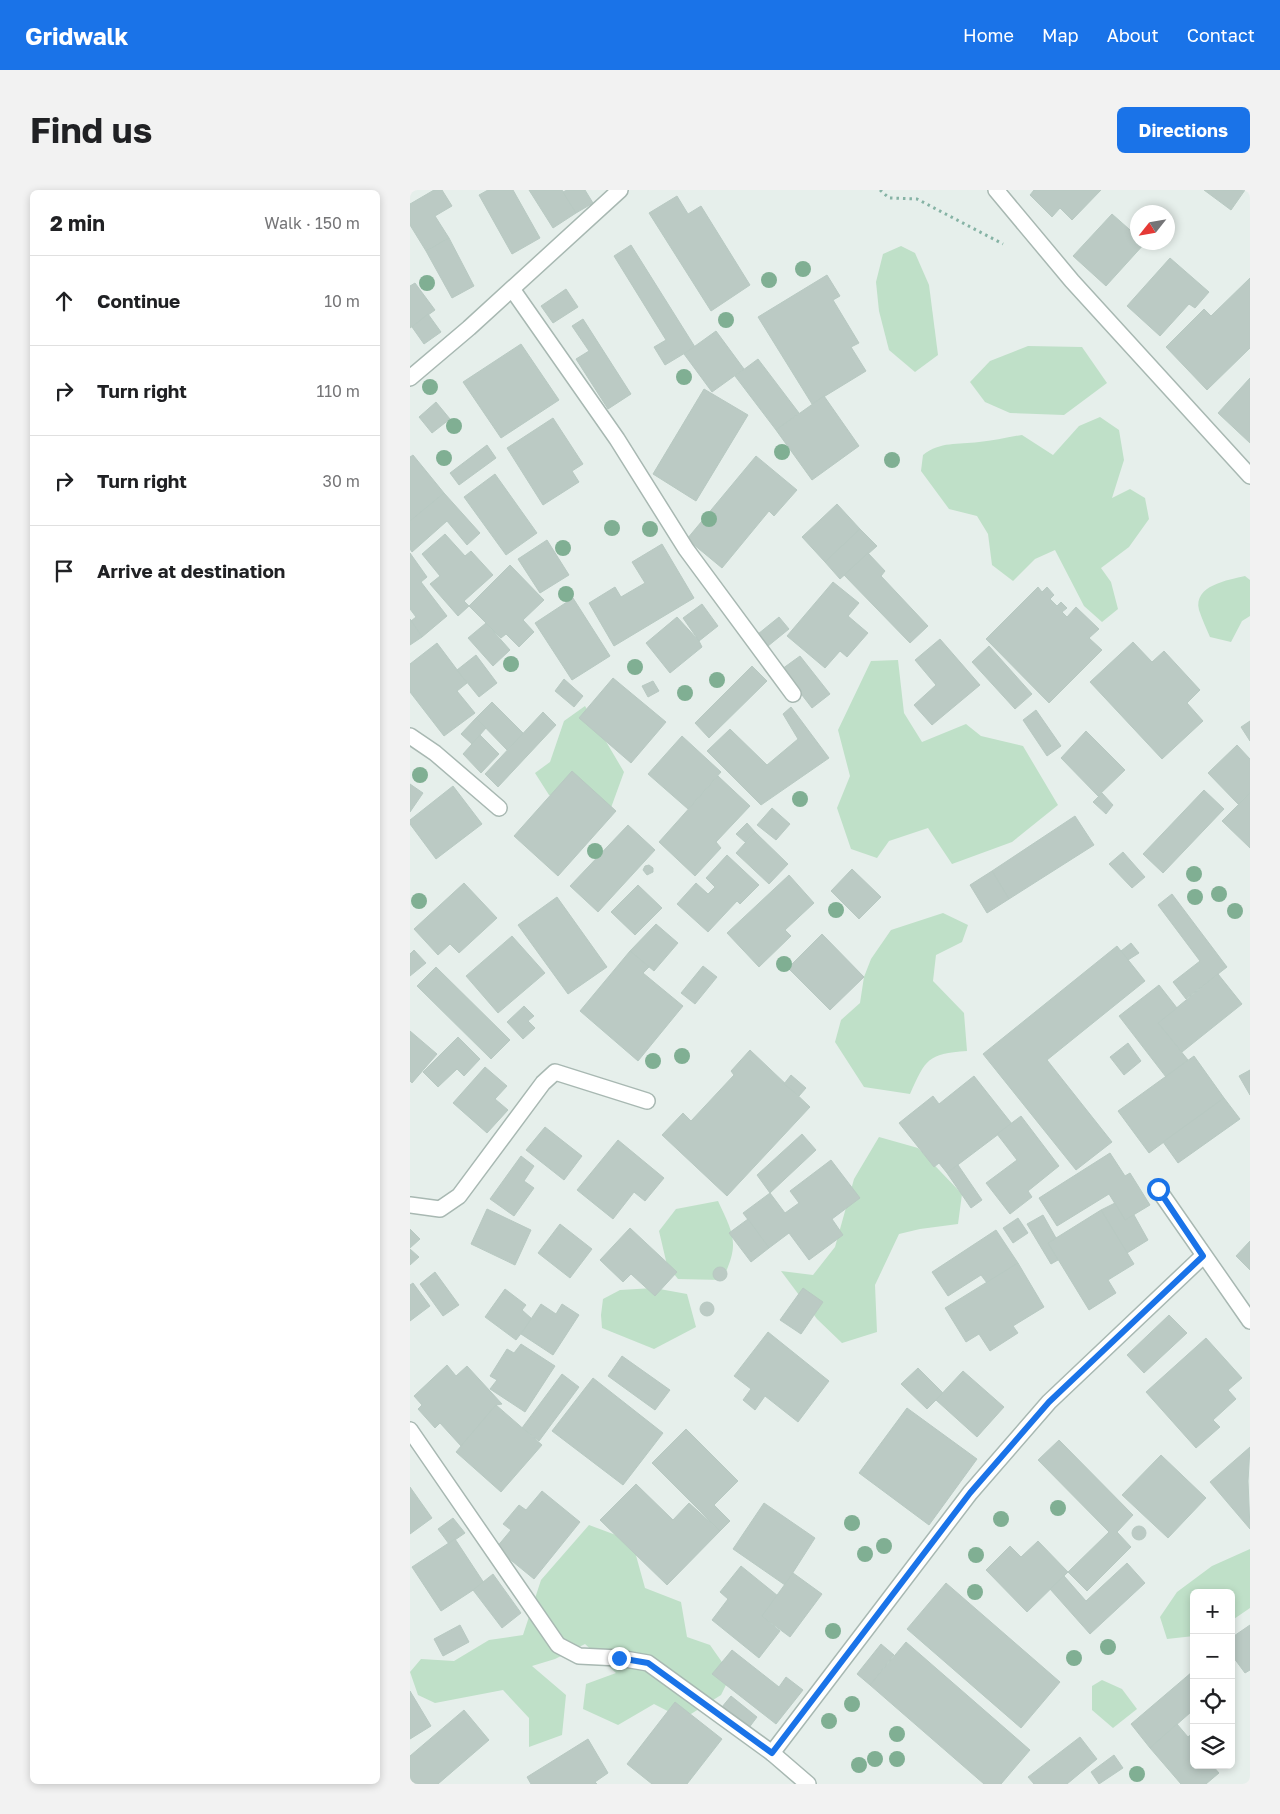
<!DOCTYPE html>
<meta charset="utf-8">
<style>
body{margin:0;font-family:"Golos Text",sans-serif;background:#f2f2f2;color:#202124}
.controls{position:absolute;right:15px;bottom:15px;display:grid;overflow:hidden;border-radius:8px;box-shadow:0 2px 8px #0003}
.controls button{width:45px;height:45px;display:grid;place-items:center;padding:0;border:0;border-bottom:1px solid #e0e0e0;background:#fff;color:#202124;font:25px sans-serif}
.compass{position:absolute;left:720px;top:15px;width:45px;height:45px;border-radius:50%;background:#fff;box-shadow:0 2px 8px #0003;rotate:239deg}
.stop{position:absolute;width:15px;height:15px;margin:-11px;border:4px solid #1a73e8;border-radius:50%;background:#fff}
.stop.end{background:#1a73e8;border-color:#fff;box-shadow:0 1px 5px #0008}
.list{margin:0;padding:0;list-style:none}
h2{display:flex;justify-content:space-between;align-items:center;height:65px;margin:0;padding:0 20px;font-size:21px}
h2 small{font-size:16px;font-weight:400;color:#757577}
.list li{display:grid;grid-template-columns:32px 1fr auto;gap:15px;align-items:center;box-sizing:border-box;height:90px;padding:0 20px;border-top:1px solid #e0e0e0}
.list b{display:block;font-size:19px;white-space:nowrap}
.list em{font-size:16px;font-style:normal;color:#757577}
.icon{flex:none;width:28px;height:28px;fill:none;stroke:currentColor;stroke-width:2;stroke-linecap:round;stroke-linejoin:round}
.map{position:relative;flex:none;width:840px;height:1594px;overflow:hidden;border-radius:8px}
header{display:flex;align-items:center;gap:30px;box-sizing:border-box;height:70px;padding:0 25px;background:#1a73e8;color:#fff}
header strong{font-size:24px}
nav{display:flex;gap:28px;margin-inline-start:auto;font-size:18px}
.intro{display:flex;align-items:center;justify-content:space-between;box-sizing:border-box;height:120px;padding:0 30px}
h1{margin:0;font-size:35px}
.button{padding:12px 22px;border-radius:8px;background:#1a73e8;color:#fff;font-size:18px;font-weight:700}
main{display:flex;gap:30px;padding:0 30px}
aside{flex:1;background:#fff;border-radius:8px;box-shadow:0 2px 8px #0003}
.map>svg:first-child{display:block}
.green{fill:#bfe0c8}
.building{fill:#bbcac4;stroke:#b8c9c2}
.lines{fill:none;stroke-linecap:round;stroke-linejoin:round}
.minor-casing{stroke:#a8b8b2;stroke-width:18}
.path{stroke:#86b3a5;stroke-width:3;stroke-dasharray:2.5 4;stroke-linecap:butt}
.minor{stroke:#fff;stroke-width:15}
.tree{fill:#80af93}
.route{stroke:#1a73e8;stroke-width:6}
</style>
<header>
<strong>Gridwalk</strong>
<nav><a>Home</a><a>Map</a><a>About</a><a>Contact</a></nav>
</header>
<div class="intro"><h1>Find us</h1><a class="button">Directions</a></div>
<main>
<aside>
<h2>2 min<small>Walk · 150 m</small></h2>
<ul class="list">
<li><svg class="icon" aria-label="ahead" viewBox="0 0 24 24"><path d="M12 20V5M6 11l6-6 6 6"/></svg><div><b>Continue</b></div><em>10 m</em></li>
<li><svg class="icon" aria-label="right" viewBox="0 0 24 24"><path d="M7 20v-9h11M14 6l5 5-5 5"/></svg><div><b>Turn right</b></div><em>110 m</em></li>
<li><svg class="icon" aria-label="right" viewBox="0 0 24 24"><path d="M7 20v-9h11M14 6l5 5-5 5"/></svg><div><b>Turn right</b></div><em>30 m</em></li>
<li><svg class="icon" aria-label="arrive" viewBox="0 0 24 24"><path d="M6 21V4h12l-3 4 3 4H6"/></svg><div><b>Arrive at destination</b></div></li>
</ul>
</aside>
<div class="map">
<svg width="840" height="1594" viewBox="0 0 840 1594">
<rect width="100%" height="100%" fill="#e6efeb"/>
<g class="green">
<path d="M491,56L505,63L519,95L528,165L505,182L479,160L469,121L466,92L473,64Z"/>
<path d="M618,156L672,157L697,193L654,225L600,223L575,212L560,192L580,171Z"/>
<path d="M690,227L709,240L714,270L702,308L720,299L735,308L739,329L719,357L691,378L701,392L708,419L692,432L674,416L645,360L625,369L603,391L582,375L578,344L567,326L539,319L511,281L513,265C531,251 547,255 569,252C583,251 598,247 612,245L643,265L669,236Z"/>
<path d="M835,386L840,390V426L832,431L821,452L800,447C796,438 792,429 789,420C783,395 819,390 835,386Z"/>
<path d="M488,470L494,523L512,552L556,534L571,546L613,556L648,615L602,652L542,674L518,638L479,651L467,668L441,659L427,618L440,586L428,540L461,471Z"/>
<path d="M175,516L214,582L198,626L139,605L125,583L140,572L154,531Z"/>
<path d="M533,723L558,735L552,752L526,765L523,791L554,823L557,861C517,864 516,869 500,904L454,897L425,852L431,830L450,813L454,787L461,769L481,740Z"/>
<path d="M469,947L508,958L552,1004L548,1034L510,1039L489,1044L465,1095L467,1142L432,1153L407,1129L371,1081L403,1085L425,1057L444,989Z"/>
<path d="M308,1011C324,1045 330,1054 312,1090L268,1089L257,1075L249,1041L266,1019Z"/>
<path d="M244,1098L277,1104L286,1137L244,1159L192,1138L191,1125L193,1109L210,1100Z"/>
<path d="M179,1335L222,1351L235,1398L271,1412L277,1447L300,1455L321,1485L311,1505L273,1529L244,1514L208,1535L173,1519L176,1494L206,1483L175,1454L145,1469L122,1476L156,1505L152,1545L119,1557V1528L93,1500L25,1513L8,1505L0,1482L11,1469L44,1471L79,1450L113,1445L131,1390Z"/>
<path d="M840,1359V1418L821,1431V1403H784V1446L757,1449L750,1427L767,1402L802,1376Z"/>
<path d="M692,1490L712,1499L727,1519L703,1538L682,1520V1496Z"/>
</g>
<g class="building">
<path d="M24,0H32L42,16L25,26L39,48L16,61L0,35V14Z"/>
<path d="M78,0H103L130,48L102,64L69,5Z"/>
<path d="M119,0H152L166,23L143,38Z"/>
<path d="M157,0H175L183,13L166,23L153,2Z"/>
<path d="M624,0H691L662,30L650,18L642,27L620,5Z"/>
<path d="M794,0H835L821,20Z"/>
<path d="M267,6L278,24L291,16L340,95L301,121L239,23Z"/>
<path d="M702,24L728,47V52L735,53L696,96L663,66Z"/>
<path d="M39,48L64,96L42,108L16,61Z"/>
<path d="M221,55L285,157L255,175L244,157L256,150L204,66Z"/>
<path d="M760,68L799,102L785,118L779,114L750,146L717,116Z"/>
<path d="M417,85L430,106L423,110L449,153L441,157L456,181L402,214L348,127Z"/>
<path d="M840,88V158L797,200L756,157L794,119L801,126Z"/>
<path d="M5,93L25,120L0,138V96Z"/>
<path d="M156,99L168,117L143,133L131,116Z"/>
<path d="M18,124L31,142L14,154L2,137Z"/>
<path d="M173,129L221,204L198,219L166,169L179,161L162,136Z"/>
<path d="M306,141L334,179L302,202L274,164Z"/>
<path d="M111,154L149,210L91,248L53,192Z"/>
<path d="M348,169L389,223L366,240L325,186Z"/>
<path d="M840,188V253L808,223Z"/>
<path d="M294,199L338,225L286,311L243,284Z"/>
<path d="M414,206L449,256L402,290L366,240Z"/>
<path d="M26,212L40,229L22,243L9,227Z"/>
<path d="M143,228L173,274L162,281L169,292L133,315L97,258Z"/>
<path d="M77,255L86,268L49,295L40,283Z"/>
<path d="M3,265L34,303L0,331V267Z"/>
<path d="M346,266L387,300L364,326L359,321L312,378L277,349Z"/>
<path d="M85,284L127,343L96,365L54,307Z"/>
<path d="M34,303L70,343L57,355L37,331L2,362L0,359V331Z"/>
<path d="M427,314L450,339L415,372L392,347Z"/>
<path d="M450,339L467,356L430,389L415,372Z"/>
<path d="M35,344L55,366L61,361L83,385L54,411L59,416L48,426L20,394L30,386L12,364Z"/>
<path d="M137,350L159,385L130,403L108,369Z"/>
<path d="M252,354L284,408L204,456L179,413L205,397L211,407L235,393L222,372Z"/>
<path d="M0,363L17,387L11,392L37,426L12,447L1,431L6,427L0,419Z"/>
<path d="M458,363L475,381L471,386L518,436L500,453L434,385Z"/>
<path d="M100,375L134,410L113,430L124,442L109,457L96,444L91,448L59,416Z"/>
<path d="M423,392L449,413L438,426L458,443L437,467L430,461L415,478L377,446Z"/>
<path d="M628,397L632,402L637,397L644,405L640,409L647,416L651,412L657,418L652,422L657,427L666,417L689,439L679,448L692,460L639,513L576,449Z"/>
<path d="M163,408L200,466L162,490L125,433Z"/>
<path d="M292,414L308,436L289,451L273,428Z"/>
<path d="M267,427L289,451L292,457L260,483L236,453Z"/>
<path d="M369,427L379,439L358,456L348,444Z"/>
<path d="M0,429L12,447L0,455Z"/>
<path d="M76,433L100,460L83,476L58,448Z"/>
<path d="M530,449L570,495L522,535L504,515L526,495L505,470Z"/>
<path d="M723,452L742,472L754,461L790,500L777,513L793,531L752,569L680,492Z"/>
<path d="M27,453L57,493L47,501L65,523L34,546L0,502V474Z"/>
<path d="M579,456L622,504L605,519L562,472Z"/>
<path d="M66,465L87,493L69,507L47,480Z"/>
<path d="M390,466L420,504L402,518L372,479Z"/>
<path d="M342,476L357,491L299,548L285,533Z"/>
<path d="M203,488L256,532L221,573L169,528Z"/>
<path d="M154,489L173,506L164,517L145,501Z"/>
<path d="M243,491L249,501L238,507L232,496Z"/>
<path d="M82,512L114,544L97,560L66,528Z"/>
<path d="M381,517L419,568L351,615L297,561L320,539L357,575L388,549L373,524Z"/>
<path d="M626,520L651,556L637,566L613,530Z"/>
<path d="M133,522L146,535L88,597L75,584Z"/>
<path d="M66,528L76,538L62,554L51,544Z"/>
<path d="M840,531V551L831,537Z"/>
<path d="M676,541L715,580L688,606L651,568Z"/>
<path d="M70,545L89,564L71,583L53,564Z"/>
<path d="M272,546L311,582L278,619L238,584Z"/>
<path d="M827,555L840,569V603L828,614L798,583Z"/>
<path d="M162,581L206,621L148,686L104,646Z"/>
<path d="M308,586L340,616L306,652L311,658L285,686L249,652Z"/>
<path d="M0,594L13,603L0,622Z"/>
<path d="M43,596L72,634L26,669L0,634V630Z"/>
<path d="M794,600L814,619L753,683L733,664Z"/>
<path d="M692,603L703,615L696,624L683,612Z"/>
<path d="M840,603V658L812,631Z"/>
<path d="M362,618L380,634L366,650L347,635Z"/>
<path d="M665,626L684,655L599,709L582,681Z"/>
<path d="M337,633L345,642L335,652L326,644Z"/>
<path d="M218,635L245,660L188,722L160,696Z"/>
<path d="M345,642L378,674L359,694L326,663Z"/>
<path d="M713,662L735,687L722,698L699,674Z"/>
<path d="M317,665L349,695L330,714L327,711L298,742L267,714L286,693L298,704L305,697L296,688Z"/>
<path d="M239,675L243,678V682L237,685L233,680L235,676Z"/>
<path d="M442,679L471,707L449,729L421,701Z"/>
<path d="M582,681L599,709L577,723L560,695Z"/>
<path d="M379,685L404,713L375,740L381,746L349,777L317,743Z"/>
<path d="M54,693L87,728L49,763L40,754L28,765L4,739Z"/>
<path d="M228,695L252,718L225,745L201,722Z"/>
<path d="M762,704L817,777L776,809L763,792L790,771L748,715Z"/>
<path d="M147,707L197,777L158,804L108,735Z"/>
<path d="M246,734L268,753L244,781L220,761Z"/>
<path d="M412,744L454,787L420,820L378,778Z"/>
<path d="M102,746L135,783L88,823L56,786Z"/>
<path d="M721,753L729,763L718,770L711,761Z"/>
<path d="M707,756L735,791L637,870L702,952L666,980L573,864Z"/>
<path d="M4,760L16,773L0,786V764Z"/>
<path d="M220,761L239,777L233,783L273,816L228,871L170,821Z"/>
<path d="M293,776L307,787L285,814L271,803Z"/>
<path d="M26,777L100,850L81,869L7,796Z"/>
<path d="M808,784L832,814L772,862L748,833Z"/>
<path d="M749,795L767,818L748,833L778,870L756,887L709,826Z"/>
<path d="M114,816L124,826L118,831L125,838L113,849L97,832Z"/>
<path d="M0,841L27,864L2,893L0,891Z"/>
<path d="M48,847L70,869L54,886L47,879L28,897L13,882Z"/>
<path d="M718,853L731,871L714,885L700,867Z"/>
<path d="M340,860L400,917L317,1006L252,945L273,923L281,931L324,885L321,881Z"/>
<path d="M784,866L814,908L739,963L708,921Z"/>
<path d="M75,877L97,896L85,909L98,920L77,943L43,913Z"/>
<path d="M840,880V905L829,886Z"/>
<path d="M381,885L396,898L389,906L374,894Z"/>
<path d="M564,886L602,934L537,983L529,973L524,977L489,933L523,906L529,914Z"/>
<path d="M814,908L830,929L768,973L753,952Z"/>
<path d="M611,926L649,976L618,1001L622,1007L600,1024L576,993L607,970L587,944Z"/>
<path d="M135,937L172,966L154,990L116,960Z"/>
<path d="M392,944L406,960L360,1003L347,985Z"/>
<path d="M208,950L254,988L235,1011L224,1002L203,1029L167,1000Z"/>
<path d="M700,963L715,986L720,983L740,1015L715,1030L699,1004L647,1036L629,1008Z"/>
<path d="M111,966L124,976L114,991L124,998L104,1026L80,1009Z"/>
<path d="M421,970L450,1008L422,1029L433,1045L399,1070L379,1043L359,1058L333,1023L360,1003L375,1023L389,1013L380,1001Z"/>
<path d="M548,975L572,1010L561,1018L537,983Z"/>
<path d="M705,1013L715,1030L724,1025L738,1050L717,1063L691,1020Z"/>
<path d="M77,1019L121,1040L105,1075L61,1054Z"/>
<path d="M691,1020L724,1074L698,1090L706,1103L679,1120L638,1053Z"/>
<path d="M633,1025L646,1048L638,1053L648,1070L641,1074L617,1034Z"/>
<path d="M608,1028L618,1043L603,1053L593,1038Z"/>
<path d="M338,1029L359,1058L341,1072L319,1043Z"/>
<path d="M150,1034L182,1059L160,1088L128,1063Z"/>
<path d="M220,1038L267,1082L245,1106L221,1084L213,1092L190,1070Z"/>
<path d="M0,1039L10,1049L0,1058Z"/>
<path d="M586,1040L608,1073L577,1093L571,1085L538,1106L522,1082Z"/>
<path d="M840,1051V1080L826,1066Z"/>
<path d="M0,1059L9,1067L0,1075Z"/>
<path d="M608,1073L634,1117L603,1136L608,1143L580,1161L569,1144L556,1152L535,1118Z"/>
<circle cx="310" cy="1084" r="7"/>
<path d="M25,1082L49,1115L33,1126L10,1094Z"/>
<path d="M3,1093L20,1116L0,1131V1095Z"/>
<path d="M393,1098L413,1112L391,1144L370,1130Z"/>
<path d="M95,1099L116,1115L112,1120L122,1129L106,1150L75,1127Z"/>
<circle cx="297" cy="1119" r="7"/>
<path d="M131,1114L146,1124L152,1114L169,1125L143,1165L111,1144Z"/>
<path d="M759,1125L777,1143L734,1183L717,1165Z"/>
<path d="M358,1142L419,1191L388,1232L355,1206L345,1220L333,1210L341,1199L324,1186Z"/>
<path d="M796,1148L832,1188L818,1200L826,1209L803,1230L810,1237L786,1258L736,1202Z"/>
<path d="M111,1154L145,1176L115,1222L80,1199L87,1190L80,1186L97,1159L104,1163Z"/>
<path d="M212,1166L260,1200L245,1220L198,1186Z"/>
<path d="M37,1175L46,1186L57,1176L92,1214L86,1215L51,1256L30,1233L25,1238L8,1219L12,1215L4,1206Z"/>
<path d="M508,1178L533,1203L517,1219L491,1194Z"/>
<path d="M553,1181L594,1217L567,1247L526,1210Z"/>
<path d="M152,1184L169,1197L129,1251L112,1238Z"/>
<path d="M183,1188L253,1243L213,1295L142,1241Z"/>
<path d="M86,1215L132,1255L91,1302L46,1262Z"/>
<path d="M497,1218L567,1269L519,1335L449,1283Z"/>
<path d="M276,1239L328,1291L304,1315L320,1331L310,1341L242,1273Z"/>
<path d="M649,1250L723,1325L707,1342L721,1357L677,1401L658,1382L699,1342L628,1270Z"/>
<path d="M840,1257L838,1291L840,1339L800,1292Z"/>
<path d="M751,1265L796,1308L758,1348L712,1305Z"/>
<path d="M226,1294L263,1330L279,1313L310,1341L257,1395L190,1330Z"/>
<path d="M0,1297L22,1328L0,1344Z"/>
<path d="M132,1301L170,1332L124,1389L86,1358L101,1340L93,1334L109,1315L116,1320Z"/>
<path d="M354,1313L405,1348L375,1395L323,1359Z"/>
<path d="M43,1328L55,1343L39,1354L28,1339Z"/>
<circle cx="729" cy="1343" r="7"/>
<path d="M45,1349L74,1393L31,1421L2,1377Z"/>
<path d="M628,1351L658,1382L617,1422L576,1380L600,1356L611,1367Z"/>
<path d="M717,1373L735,1393L680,1444L640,1399L654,1386L676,1411Z"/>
<path d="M331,1376L368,1406L352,1426L370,1441L349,1468L302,1430L318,1409L310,1402Z"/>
<path d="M383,1383L412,1404L380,1447L352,1426Z"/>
<path d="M83,1384L111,1423L92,1438L63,1400Z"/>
<path d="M536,1393L650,1492L611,1538L497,1439Z"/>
<path d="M50,1435L59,1452L33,1466L24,1449Z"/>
<path d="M840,1435V1480L835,1483L821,1464V1448Z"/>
<path d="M496,1452L620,1560L591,1594H574L460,1495Z"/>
<path d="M471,1454L484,1465L460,1495L447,1484Z"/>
<path d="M322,1460L369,1497L376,1487L393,1500L366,1534L302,1484Z"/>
<path d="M782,1482L784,1525L781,1522L740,1558L721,1534Z"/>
<path d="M0,1501L21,1536L0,1549Z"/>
<path d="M321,1506L347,1527L338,1539L312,1517Z"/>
<path d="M265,1512L312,1549L277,1594H242L217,1574Z"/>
<path d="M54,1520L79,1550L28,1594H0V1566Z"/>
<path d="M767,1534L778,1547L784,1542V1575H802L809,1583L796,1594H771L740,1558Z"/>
<path d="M670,1547L687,1569L657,1594H624L618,1587Z"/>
<path d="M178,1549L198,1583L185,1592L187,1594H121L117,1587Z"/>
<path d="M704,1565L713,1578L689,1594L681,1582Z"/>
</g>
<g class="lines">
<g class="minor-casing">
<g id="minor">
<path d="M586,0L662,91L840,286"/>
<path d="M102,99L207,249L276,359L383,504"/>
<path d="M0,188L59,138L210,0"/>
<path d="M0,546L25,563L89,618"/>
<path d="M748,999L840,1131"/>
<path d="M0,1015L30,1019L49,1006L133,893L145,882L237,911"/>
<path d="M0,1240L148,1455L169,1466L209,1468L238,1473L362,1563L398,1594"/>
<path d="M362,1563L560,1303L639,1212L793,1066"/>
</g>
</g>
<path class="path" d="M470,0L479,8L507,9L593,54"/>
<use href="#minor" class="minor"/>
</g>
<g class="tree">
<circle cx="393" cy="79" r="8"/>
<circle cx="359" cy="90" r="8"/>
<circle cx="17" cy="93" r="8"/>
<circle cx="316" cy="130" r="8"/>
<circle cx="274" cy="187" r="8"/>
<circle cx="20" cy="197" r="8"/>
<circle cx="44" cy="236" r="8"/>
<circle cx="372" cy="262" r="8"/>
<circle cx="34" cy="268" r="8"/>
<circle cx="482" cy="270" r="8"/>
<circle cx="299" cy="329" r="8"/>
<circle cx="202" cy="338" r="8"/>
<circle cx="240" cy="339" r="8"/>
<circle cx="153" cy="358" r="8"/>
<circle cx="156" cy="404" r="8"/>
<circle cx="101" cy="474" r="8"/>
<circle cx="225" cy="477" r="8"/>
<circle cx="307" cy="490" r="8"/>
<circle cx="275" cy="503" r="8"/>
<circle cx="10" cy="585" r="8"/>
<circle cx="390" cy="609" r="8"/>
<circle cx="185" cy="661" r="8"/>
<circle cx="784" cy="684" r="8"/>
<circle cx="809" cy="704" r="8"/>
<circle cx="785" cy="707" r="8"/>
<circle cx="9" cy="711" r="8"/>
<circle cx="426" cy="720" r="8"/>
<circle cx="825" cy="721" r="8"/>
<circle cx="374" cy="774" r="8"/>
<circle cx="272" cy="866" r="8"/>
<circle cx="243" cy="871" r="8"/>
<circle cx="648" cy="1318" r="8"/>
<circle cx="591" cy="1329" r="8"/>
<circle cx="442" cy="1333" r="8"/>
<circle cx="474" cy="1356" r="8"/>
<circle cx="455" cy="1364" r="8"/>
<circle cx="566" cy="1365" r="8"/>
<circle cx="565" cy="1402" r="8"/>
<circle cx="423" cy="1441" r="8"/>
<circle cx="698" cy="1457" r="8"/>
<circle cx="664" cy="1468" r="8"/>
<circle cx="442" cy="1514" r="8"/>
<circle cx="419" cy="1531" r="8"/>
<circle cx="487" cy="1544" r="8"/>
<circle cx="465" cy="1569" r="8"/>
<circle cx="487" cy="1569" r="8"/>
<circle cx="449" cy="1575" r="8"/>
<circle cx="727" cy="1584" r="8"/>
</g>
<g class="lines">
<path class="route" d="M209,1468L238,1473L362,1563L560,1303L639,1212L793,1066L748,999"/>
</g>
</svg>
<div class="controls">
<button>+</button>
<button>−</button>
<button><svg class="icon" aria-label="locate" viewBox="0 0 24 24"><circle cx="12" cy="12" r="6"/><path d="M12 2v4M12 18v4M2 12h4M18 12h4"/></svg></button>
<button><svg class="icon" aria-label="layers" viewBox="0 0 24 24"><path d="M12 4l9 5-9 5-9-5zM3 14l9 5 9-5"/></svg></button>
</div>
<svg class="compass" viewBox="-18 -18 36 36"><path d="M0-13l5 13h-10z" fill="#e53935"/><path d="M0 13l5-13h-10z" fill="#757577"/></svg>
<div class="stop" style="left:748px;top:999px"></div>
<div class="stop end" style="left:209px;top:1468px"></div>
</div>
</main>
